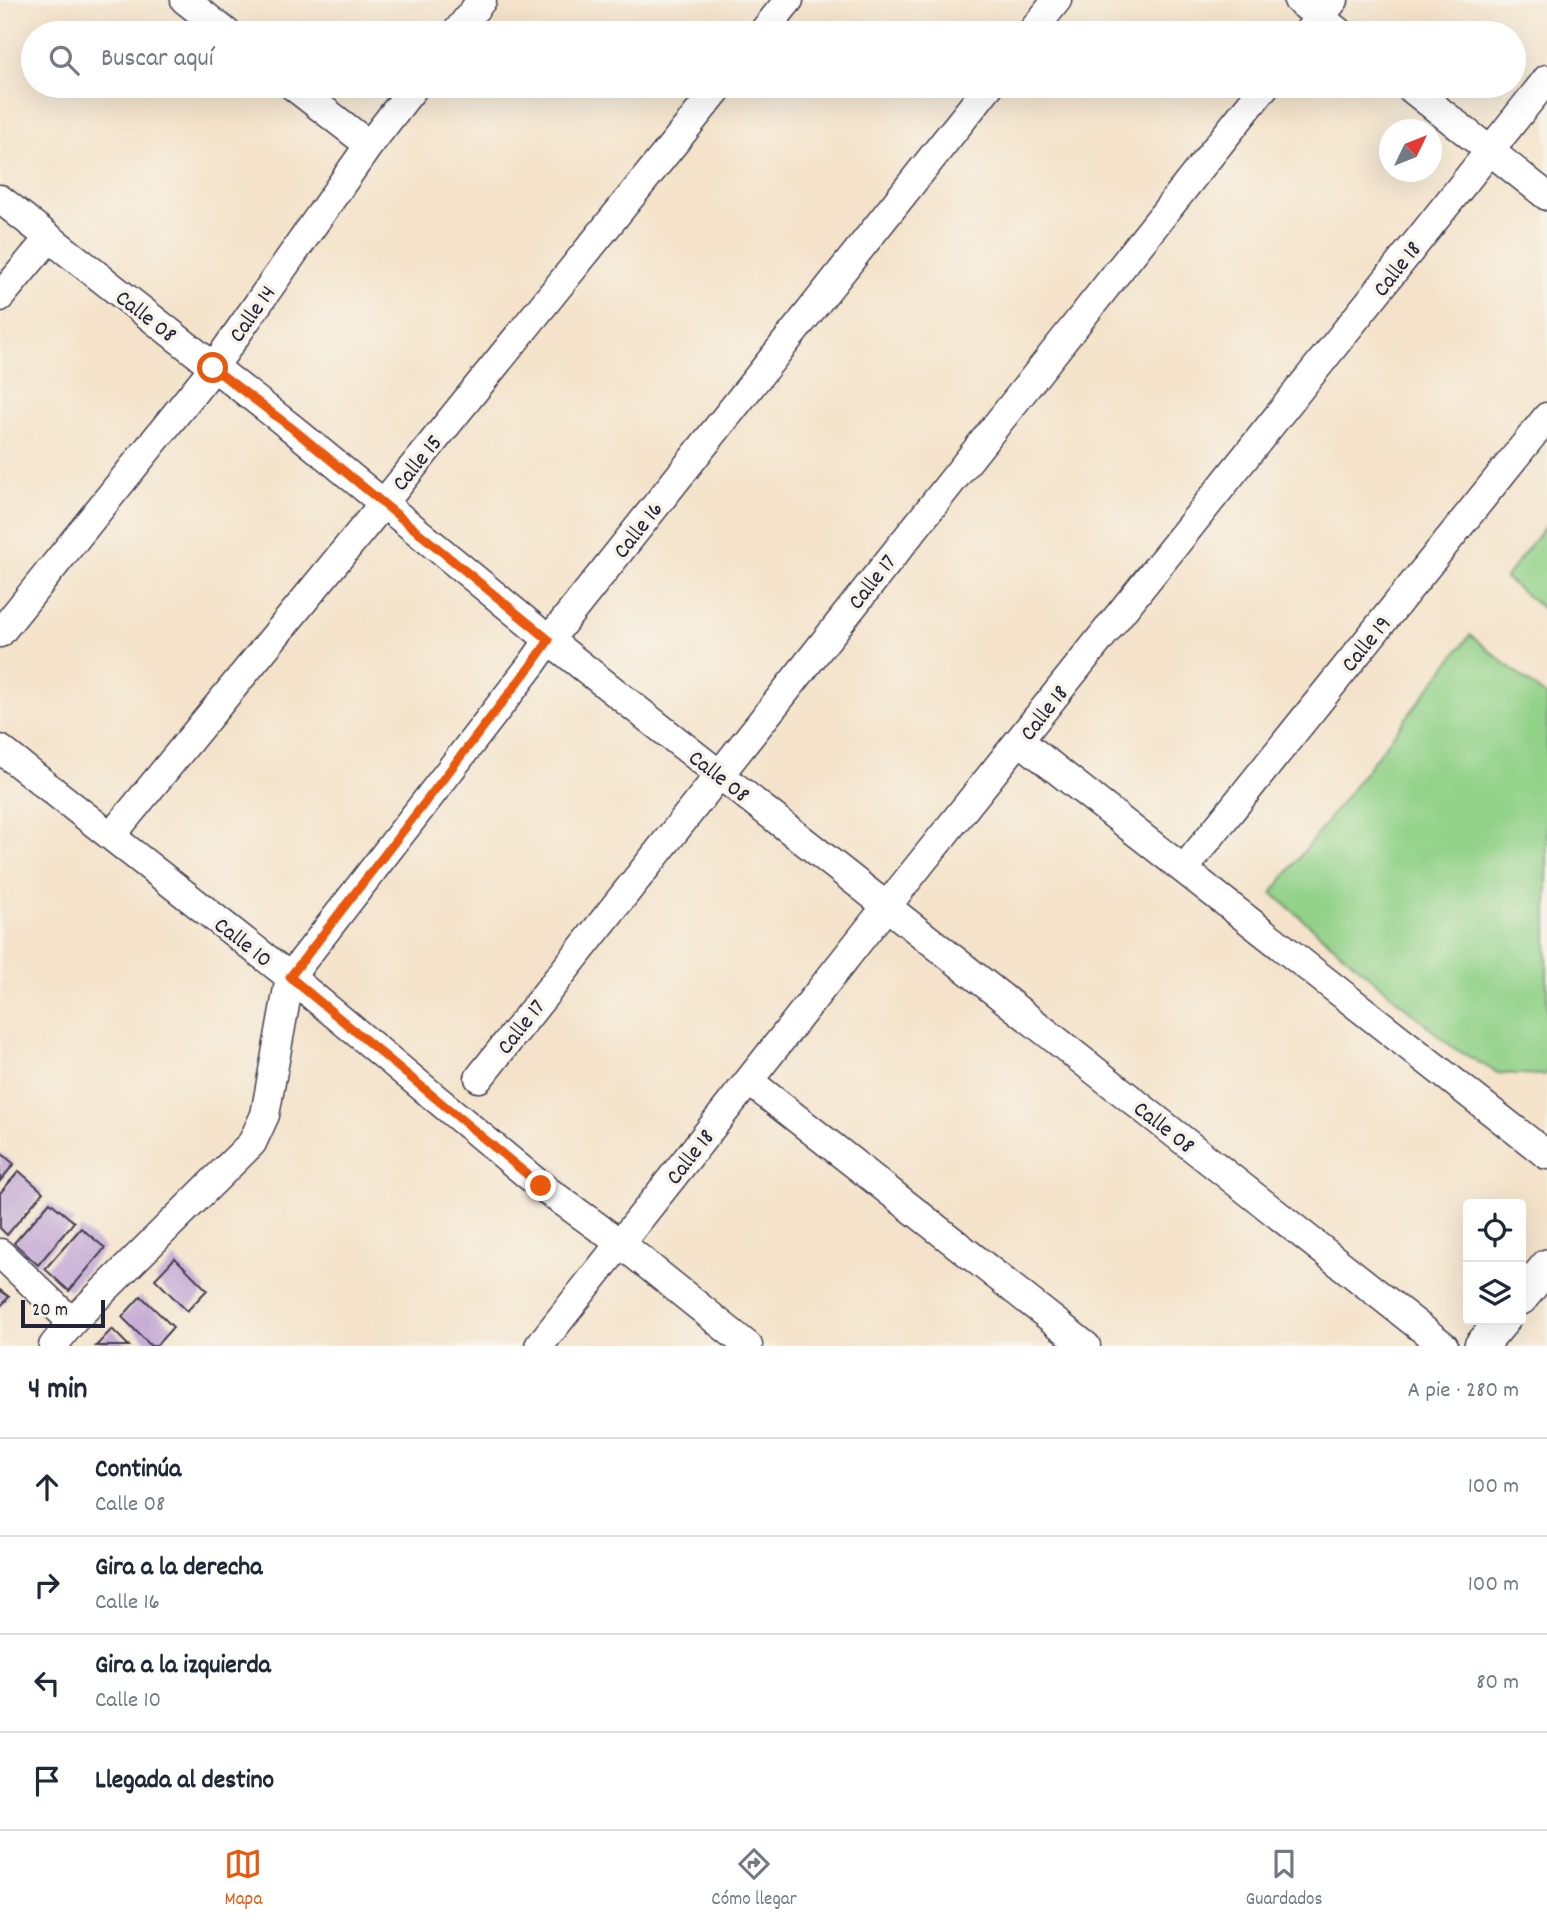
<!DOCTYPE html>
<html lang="es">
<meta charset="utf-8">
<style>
body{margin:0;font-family:Dekko,sans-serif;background:#f6f6f7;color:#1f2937}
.controls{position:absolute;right:21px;bottom:21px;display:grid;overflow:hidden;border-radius:7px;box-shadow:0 7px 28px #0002}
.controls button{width:63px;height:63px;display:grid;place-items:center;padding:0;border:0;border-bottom:2px solid #e0e1e3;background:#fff;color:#1f2937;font:35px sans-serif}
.compass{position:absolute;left:1379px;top:119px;width:63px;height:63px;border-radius:50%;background:#fff;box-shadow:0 7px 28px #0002;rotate:47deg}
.scale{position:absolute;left:21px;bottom:18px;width:84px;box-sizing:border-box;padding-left:7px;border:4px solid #22223b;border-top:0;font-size:19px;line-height:24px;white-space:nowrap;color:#22223b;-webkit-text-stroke:5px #f7f3e8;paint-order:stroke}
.stop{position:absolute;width:21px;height:21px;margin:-16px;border:5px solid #ea580c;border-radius:50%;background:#fff}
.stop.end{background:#ea580c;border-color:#fff;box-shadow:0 2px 7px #0008}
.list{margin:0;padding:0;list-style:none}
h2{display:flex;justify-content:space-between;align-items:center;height:91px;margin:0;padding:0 28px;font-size:30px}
h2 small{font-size:23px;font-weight:400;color:#747a83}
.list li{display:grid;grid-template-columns:46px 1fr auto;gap:21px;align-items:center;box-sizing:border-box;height:98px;padding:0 28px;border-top:2px solid #e0e1e3}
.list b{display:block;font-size:26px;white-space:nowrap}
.list p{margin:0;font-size:23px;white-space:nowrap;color:#747a83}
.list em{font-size:23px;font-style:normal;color:#747a83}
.icon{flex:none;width:38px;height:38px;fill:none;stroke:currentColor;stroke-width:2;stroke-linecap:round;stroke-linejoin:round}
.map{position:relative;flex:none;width:1547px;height:1346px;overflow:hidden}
.search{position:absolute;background:#fff;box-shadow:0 7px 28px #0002;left:21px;right:21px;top:21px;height:77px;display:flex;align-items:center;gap:18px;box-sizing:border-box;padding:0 24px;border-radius:38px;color:#747a83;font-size:26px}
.sheet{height:483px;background:#fff}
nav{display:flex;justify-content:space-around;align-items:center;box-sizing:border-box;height:98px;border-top:2px solid #e0e1e3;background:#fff;font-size:19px;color:#747a83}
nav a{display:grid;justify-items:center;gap:4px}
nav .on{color:#ea580c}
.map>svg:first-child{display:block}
.garden{fill:#92d289;stroke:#5a7a62;stroke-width:2}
.building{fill:#bea0d3}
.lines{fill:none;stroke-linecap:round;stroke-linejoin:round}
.minor-casing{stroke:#423f50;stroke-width:31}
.tertiary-casing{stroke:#423f50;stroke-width:36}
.minor{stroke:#fff;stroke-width:28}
.tertiary{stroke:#fff;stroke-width:33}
.route{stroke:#ea580c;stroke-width:9}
.labels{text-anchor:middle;stroke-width:7;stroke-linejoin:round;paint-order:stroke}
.street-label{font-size:23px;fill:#22223b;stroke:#f7f3e8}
</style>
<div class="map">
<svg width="1547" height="1346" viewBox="0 0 1547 1346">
<rect width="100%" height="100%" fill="#f7f3e8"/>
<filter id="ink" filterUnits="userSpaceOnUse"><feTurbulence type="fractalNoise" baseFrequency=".0143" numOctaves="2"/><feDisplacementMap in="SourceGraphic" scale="14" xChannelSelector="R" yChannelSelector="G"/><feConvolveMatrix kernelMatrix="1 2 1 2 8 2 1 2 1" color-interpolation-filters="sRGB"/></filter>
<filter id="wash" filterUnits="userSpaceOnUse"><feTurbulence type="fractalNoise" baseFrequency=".00686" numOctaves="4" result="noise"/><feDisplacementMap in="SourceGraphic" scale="28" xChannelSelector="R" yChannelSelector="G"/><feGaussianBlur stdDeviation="1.57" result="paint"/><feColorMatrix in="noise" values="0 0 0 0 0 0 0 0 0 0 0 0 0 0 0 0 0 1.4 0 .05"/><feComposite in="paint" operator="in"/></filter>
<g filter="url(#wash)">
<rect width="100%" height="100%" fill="#f4e3ca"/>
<g class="garden">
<path d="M1547,524V612L1505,578Z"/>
<path d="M1470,635L1547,697V1073L1543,1075L1498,1073L1452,1047L1272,893Z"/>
</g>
<g id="blocks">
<g class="building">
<path d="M0,1152L14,1164L0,1181Z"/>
<path d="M19,1171L43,1192L7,1235L0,1228V1193Z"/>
<path d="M50,1202L74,1222L38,1265L14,1243Z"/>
<path d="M81,1228L105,1248L69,1291L45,1269Z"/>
<path d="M175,1258L207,1290L187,1311L155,1279Z"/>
<path d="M0,1290L9,1297L0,1307Z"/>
<path d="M141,1296L173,1327L156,1346H151L122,1317Z"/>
<path d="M112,1329L129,1346H96Z"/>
</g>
</g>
</g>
<g filter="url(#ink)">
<use href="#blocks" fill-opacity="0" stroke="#423f50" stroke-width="2"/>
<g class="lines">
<g class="minor-casing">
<g id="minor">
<path d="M185,0L227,33"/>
<path d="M1298,0L1340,33"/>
<path d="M456,33L482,0"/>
<path d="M762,33L789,0"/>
<path d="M1031,33L1057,0"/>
<path d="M1307,33L1334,0"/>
<path d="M293,86L369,145"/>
<path d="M1408,86L1547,196"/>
<path d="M0,199L293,429L549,640L1444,1346"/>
<path d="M0,297L49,238"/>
<path d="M0,633L213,368L369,145L415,86"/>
<path d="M1020,741L1547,1155"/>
<path d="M0,749L290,977L541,1186L620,1243L748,1346"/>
<path d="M111,836L383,504L720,86"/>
<path d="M1184,869L1547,417"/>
<path d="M479,1078L1265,86"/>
<path d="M749,1081L1086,1346"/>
<path d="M0,1253L72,1322"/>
<path d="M53,1346L72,1322L252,1143L265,1115L290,977L532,664L549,640L989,86"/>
<path d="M539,1346L886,907L1547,79"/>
</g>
</g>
<g class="tertiary-casing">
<g id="tertiary">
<path d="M1521,1298L1547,1266"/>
<path d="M1481,1346L1503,1320"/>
</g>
</g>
<use href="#minor" class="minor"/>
<use href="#tertiary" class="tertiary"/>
</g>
</g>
<g class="lines" filter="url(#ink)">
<path class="route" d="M213,368L293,429L549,640L532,664L290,977L541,1186"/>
</g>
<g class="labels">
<g class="street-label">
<text transform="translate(1396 268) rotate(-52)" y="8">Calle 18</text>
<text transform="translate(251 313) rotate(-55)" y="8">Calle 14</text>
<text transform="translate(147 315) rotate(38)" y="8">Calle 08</text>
<text transform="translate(416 462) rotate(-51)" y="8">Calle 15</text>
<text transform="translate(637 529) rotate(-52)" y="8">Calle 16</text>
<text transform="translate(871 581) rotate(-52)" y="8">Calle 17</text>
<text transform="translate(1365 643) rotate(-51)" y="8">Calle 19</text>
<text transform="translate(1043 712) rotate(-52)" y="8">Calle 18</text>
<text transform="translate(720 775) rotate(38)" y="8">Calle 08</text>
<text transform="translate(244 941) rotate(38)" y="8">Calle 10</text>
<text transform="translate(520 1026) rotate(-52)" y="8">Calle 17</text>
<text transform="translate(1165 1126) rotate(38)" y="8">Calle 08</text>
<text transform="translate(689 1156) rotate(-52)" y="8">Calle 18</text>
</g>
</g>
</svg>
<div class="controls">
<button><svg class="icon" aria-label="locate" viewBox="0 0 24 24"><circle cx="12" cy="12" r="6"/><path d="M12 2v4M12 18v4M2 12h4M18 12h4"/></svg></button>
<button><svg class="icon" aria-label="layers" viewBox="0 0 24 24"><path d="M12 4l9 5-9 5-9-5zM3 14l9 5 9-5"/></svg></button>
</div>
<svg class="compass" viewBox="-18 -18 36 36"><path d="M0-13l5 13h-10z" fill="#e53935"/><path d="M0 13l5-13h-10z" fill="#747a83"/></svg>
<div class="scale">20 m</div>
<div class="stop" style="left:213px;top:368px"></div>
<div class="stop end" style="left:541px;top:1186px"></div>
<div class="search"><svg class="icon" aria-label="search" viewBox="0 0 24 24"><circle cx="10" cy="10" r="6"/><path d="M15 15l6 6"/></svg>Buscar aquí</div>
</div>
<section class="sheet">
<h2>4 min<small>A pie · 280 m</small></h2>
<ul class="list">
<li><svg class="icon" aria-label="ahead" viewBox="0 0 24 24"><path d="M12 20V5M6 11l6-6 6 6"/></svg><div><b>Continúa</b><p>Calle 08</p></div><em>100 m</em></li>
<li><svg class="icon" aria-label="right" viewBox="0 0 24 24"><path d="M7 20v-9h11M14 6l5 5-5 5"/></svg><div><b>Gira a la derecha</b><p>Calle 16</p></div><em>100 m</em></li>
<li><svg class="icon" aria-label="left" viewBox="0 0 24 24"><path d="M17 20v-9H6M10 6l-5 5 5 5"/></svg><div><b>Gira a la izquierda</b><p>Calle 10</p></div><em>80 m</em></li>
<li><svg class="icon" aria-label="arrive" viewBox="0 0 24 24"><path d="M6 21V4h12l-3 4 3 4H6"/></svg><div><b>Llegada al destino</b></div></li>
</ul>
</section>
<nav>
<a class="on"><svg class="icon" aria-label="map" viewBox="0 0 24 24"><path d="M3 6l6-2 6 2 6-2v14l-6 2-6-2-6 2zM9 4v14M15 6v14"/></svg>Mapa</a>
<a><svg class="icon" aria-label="directions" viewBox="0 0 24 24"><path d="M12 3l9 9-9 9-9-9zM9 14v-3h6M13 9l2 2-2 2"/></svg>Cómo llegar</a>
<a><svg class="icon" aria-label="saved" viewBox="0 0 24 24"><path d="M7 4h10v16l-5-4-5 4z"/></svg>Guardados</a>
</nav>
